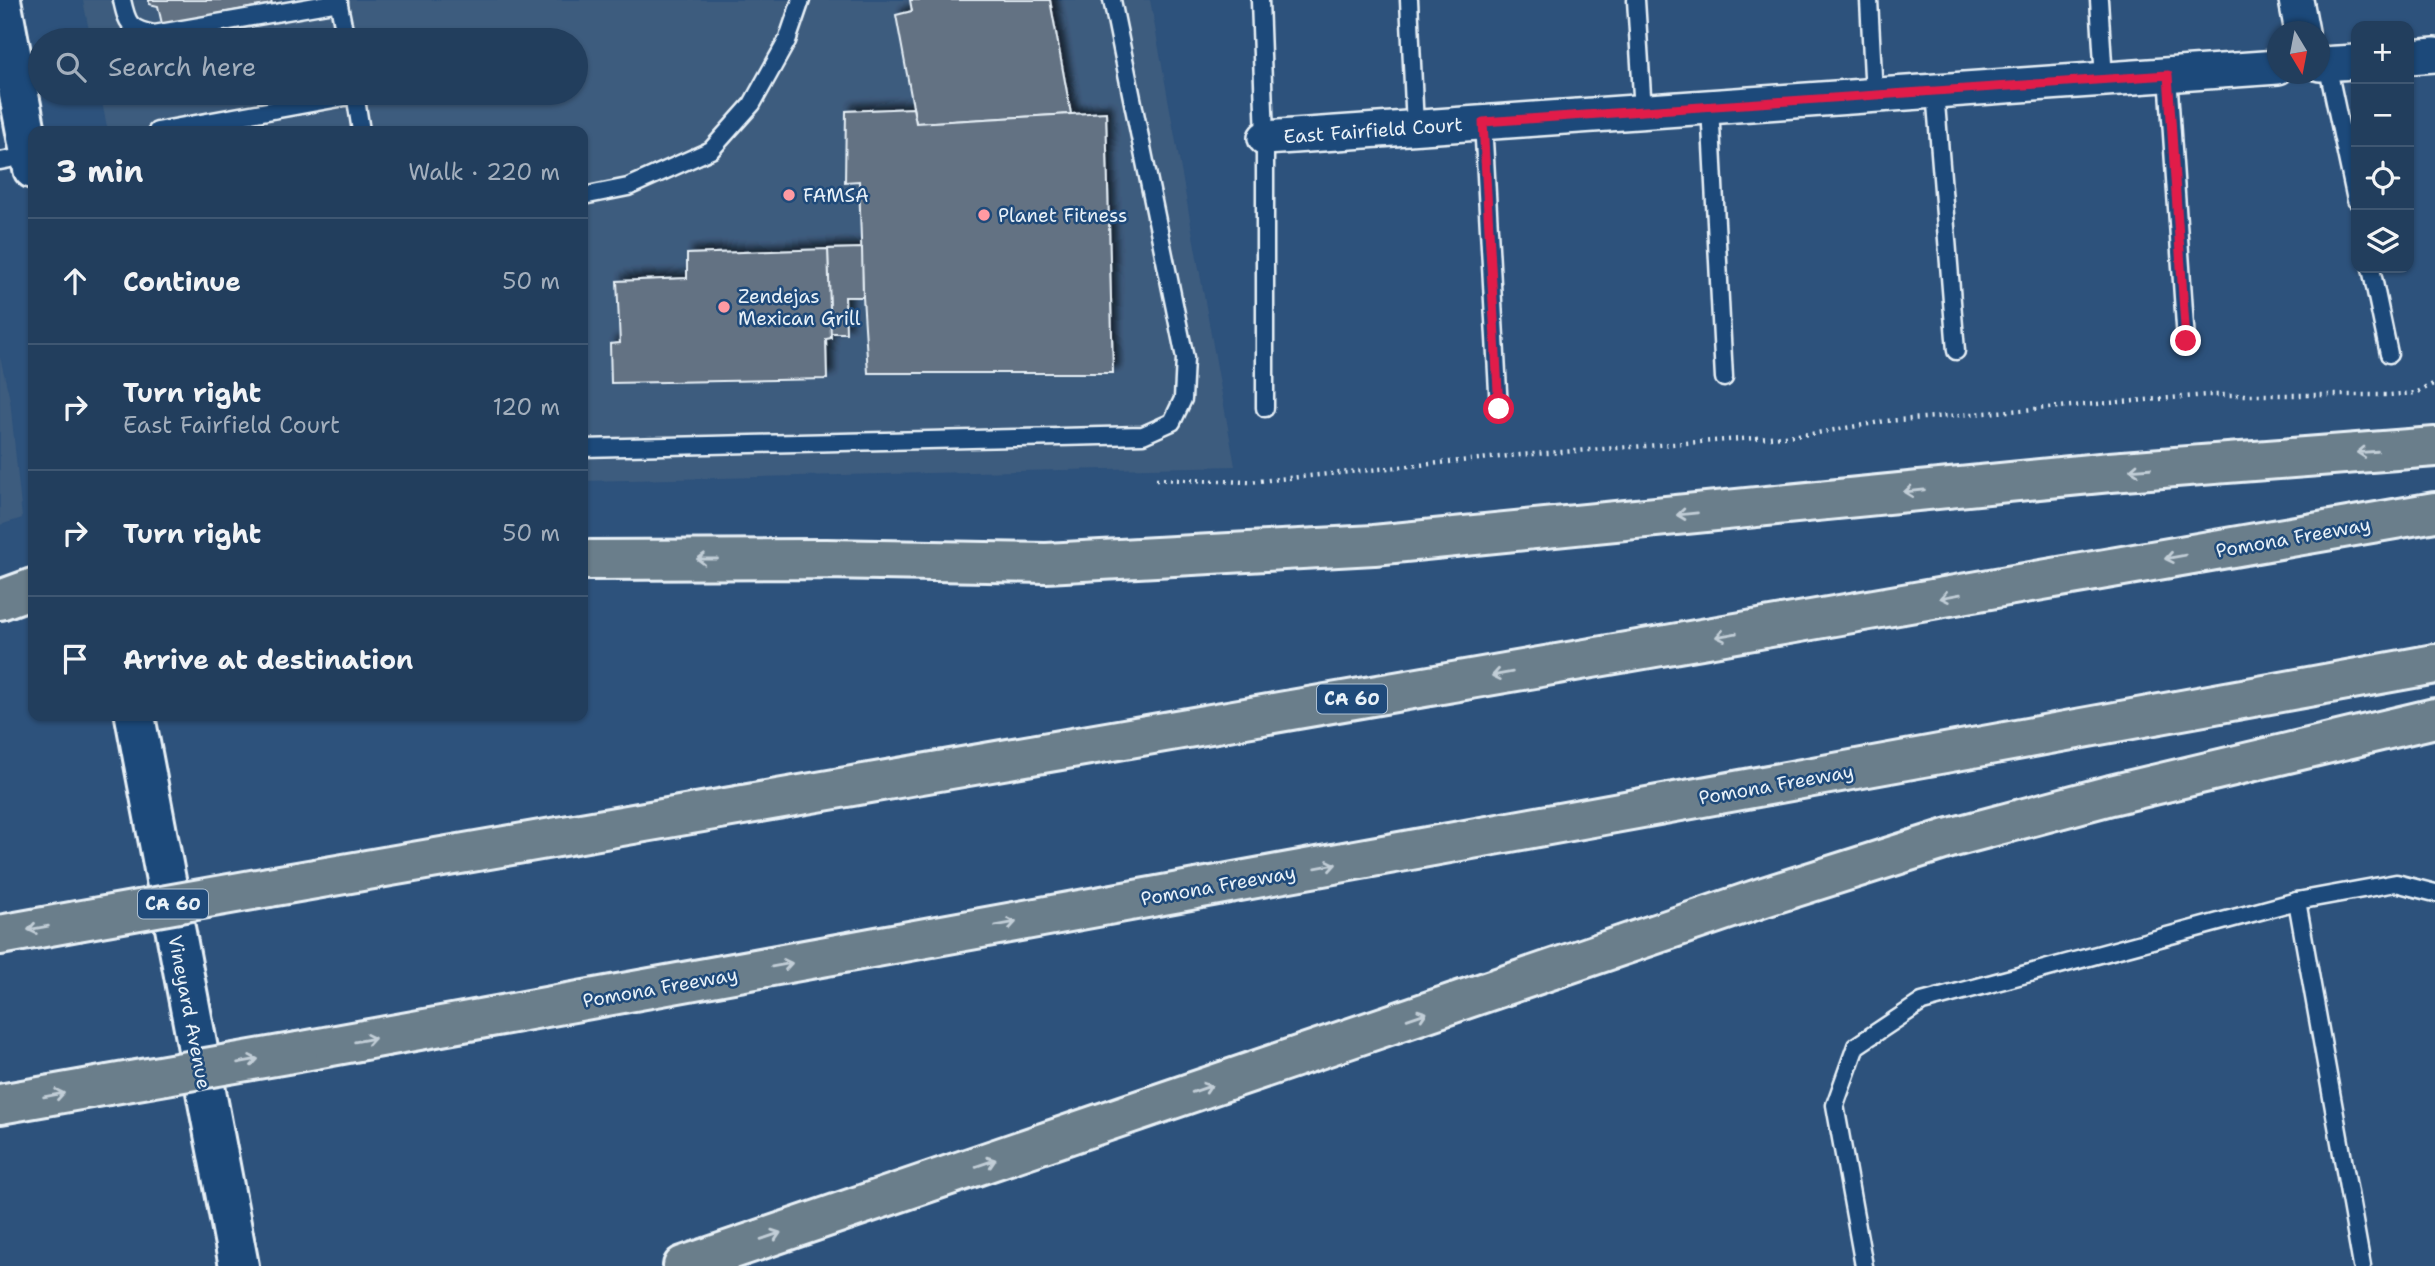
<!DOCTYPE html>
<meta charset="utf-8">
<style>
body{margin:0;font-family:"Shantell Sans",sans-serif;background:#2a4563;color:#f1f3f6}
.controls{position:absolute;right:21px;top:21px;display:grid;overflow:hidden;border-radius:14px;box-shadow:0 2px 5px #0004}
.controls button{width:63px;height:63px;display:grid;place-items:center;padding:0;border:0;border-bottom:2px solid #3f5772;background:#223e5d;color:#f1f3f6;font:35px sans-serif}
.compass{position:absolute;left:2267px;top:21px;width:63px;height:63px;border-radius:50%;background:#223e5d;box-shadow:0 2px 5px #0004;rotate:170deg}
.stop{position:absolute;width:21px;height:21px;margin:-16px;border:5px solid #e11d48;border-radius:50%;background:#fff}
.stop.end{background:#e11d48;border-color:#fff;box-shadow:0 2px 7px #0008}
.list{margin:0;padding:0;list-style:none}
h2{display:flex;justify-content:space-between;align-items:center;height:91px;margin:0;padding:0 28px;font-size:30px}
h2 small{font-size:23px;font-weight:400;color:#a2aebc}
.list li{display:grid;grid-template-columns:46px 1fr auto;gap:21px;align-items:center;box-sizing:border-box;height:126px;padding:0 28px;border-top:2px solid #3f5772}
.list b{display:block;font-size:26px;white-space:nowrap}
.list p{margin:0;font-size:23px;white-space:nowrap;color:#a2aebc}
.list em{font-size:23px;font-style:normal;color:#a2aebc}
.icon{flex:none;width:38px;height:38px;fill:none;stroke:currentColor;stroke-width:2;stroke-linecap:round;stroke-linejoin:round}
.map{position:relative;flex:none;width:2435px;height:1266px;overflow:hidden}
.search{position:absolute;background:#223e5d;box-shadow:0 2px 5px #0004;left:28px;top:28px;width:560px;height:77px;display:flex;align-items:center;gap:18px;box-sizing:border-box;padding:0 24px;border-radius:38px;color:#a2aebc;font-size:26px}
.panel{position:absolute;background:#223e5d;box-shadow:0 2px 5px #0004;left:28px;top:126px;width:560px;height:595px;border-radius:14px}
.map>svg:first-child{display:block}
.built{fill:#3e5c7e}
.building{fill:#647283;stroke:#e8f1f8;stroke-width:2;filter:url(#shadow)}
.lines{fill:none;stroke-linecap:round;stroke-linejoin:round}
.lane-casing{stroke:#e8f1f8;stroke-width:21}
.street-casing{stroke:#e8f1f8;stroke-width:38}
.secondary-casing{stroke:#e8f1f8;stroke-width:44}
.highway-casing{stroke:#e8f1f8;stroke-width:44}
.path{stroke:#e8f1f8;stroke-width:4.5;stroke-dasharray:2 5;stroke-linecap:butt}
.lane{stroke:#1f4a7a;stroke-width:16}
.street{stroke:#1f4a7a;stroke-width:33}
.secondary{stroke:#1f4a7a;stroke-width:38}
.highway{stroke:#6b7e8b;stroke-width:38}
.highway-bridge-casing{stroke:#e8f1f8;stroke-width:44;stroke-linecap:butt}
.highway-bridge{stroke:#6b7e8b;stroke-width:38}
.oneway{stroke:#c2ced7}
.route{stroke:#e11d48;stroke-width:9}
.poi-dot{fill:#ff9aa2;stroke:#1f4a7a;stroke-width:2.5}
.labels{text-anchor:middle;stroke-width:5;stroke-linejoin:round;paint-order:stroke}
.shield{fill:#1f4a7a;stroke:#acbfd2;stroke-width:2}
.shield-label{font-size:18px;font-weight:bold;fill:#e8f1f8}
.street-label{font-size:19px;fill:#e8f1f8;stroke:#1f4a7a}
.poi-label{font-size:19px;fill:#e8f1f8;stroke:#1f4a7a;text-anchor:start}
</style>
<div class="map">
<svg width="2435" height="1266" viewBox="0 0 2435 1266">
<defs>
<filter id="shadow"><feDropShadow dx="6" dy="-6" stdDeviation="3.5" flood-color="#0009"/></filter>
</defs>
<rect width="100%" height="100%" fill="#2d527c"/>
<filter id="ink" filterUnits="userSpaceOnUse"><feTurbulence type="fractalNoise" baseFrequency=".0143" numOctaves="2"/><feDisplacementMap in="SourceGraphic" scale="14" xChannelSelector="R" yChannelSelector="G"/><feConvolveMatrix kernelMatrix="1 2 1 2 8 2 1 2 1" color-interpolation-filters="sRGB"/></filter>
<g filter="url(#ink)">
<g class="built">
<path d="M83,0H1150L1235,466L583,481V131H108L100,93H576V40H91Z"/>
<path d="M0,357L10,400L22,518L0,525Z"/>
</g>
<g class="building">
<path d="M149,0H271L272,4L162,24L158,6L149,4Z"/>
<path d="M910,0H1050L1071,114L916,123L896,15L912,11Z"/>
<path d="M913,108L916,123L1106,112L1113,373H868L863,297L859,181L845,182L846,111Z"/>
<path d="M862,248L863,297H845L846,333H830L828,249Z"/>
<path d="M828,249L831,338L826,339L827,379L611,383L610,344L620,343L617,281L687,278V254Z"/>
</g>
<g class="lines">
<g class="lane-casing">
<g id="lane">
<path d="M122,0C127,23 129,29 154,34L339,2"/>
<path d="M338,0L346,40"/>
<path d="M1260,0L1265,138V408"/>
<path d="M1409,0L1415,127"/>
<path d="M1636,0L1643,111"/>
<path d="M1869,0L1874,95"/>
<path d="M2099,0L2104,79"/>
<path d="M2327,64L2356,200"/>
<path d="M2168,75L2186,341"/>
<path d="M1935,91L1956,351"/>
<path d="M355,93L361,131"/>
<path d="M1710,106L1724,378"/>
<path d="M1483,122L1499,409"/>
<path d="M157,131L356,95"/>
<path d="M0,161L31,155"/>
<path d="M583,196L628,187L711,150L752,104L787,41L801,0"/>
<path d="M2371,268L2389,354"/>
<path d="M583,448L1143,435L1172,422L1183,399L1185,358L1112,0"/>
<path d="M2297,901L2362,1266"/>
<path d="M1864,1266L1835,1105L1856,1046L1922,1002L2297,901L2396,883L2435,893"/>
</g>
</g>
<g class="street-casing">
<g id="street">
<path d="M2296,0L2302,32"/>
<path d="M2409,57L2435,55"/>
<path d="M2320,64L2356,62"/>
<path d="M1265,138L2278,67"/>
</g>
</g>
<g class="secondary-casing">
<g id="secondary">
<path d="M1,0L33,169"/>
<path d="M135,716L239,1266"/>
</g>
</g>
<g class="highway-casing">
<g id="highway">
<path d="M583,560L826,559L1046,563L1374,545L2110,472L2435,447"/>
<path d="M0,600L33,588"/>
<path d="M269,887L2435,512"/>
<path d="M0,935L77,921"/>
<path d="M298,1052L2435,664"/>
<path d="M0,1104L108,1085"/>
<path d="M683,1266L1764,897L1950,838L2111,795L2435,718"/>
</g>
</g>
<path class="path" d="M1156,479L1249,482L1520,455L1811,434L1886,421L2208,395H2389L2416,393L2435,383"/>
<use href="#lane" class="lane"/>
<use href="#street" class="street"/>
<use href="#secondary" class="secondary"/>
<use href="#highway" class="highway"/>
<g class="highway-bridge-casing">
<g id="highway-bridge">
<path d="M77,921L269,887"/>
<path d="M108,1085L298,1052"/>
</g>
</g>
<use href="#highway-bridge" class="highway-bridge"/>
</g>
<defs><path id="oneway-shaft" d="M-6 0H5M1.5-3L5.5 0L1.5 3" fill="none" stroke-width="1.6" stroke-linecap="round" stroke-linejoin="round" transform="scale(1.75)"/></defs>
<g class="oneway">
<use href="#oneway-shaft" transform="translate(2367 452) rotate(176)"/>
<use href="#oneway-shaft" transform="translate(2140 469) rotate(176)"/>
<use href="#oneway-shaft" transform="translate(1914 491) rotate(174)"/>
<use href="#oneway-shaft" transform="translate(1687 514) rotate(174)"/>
<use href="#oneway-shaft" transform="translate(2175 557) rotate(170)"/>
<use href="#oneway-shaft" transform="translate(707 559) rotate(180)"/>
<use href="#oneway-shaft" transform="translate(1950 596) rotate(170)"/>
<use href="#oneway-shaft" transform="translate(1726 635) rotate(170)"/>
<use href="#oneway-shaft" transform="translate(1502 674) rotate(170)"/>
<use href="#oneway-shaft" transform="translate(1326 866) rotate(-10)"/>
<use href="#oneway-shaft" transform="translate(1006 924) rotate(-10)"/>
<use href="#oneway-shaft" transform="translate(38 928) rotate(170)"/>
<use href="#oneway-shaft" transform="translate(782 965) rotate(-10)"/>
<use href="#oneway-shaft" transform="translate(1417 1016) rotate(-19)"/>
<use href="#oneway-shaft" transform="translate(365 1040) rotate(-10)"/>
<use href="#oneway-shaft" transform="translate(248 1061) rotate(-10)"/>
<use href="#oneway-shaft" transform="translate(1202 1089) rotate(-19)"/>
<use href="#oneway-shaft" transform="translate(54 1095) rotate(-10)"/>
<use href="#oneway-shaft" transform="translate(986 1163) rotate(-19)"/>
<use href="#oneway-shaft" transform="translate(771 1236) rotate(-19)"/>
</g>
</g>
<g class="lines" filter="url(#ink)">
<path class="route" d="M1499,409L1483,122L2168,75L2186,341"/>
</g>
<g class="poi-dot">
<circle cx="789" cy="195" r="7"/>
<circle cx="984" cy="215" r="7"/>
<circle cx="724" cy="307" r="7"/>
</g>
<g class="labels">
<g class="shield">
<rect x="1317" y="684.5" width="70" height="29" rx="5"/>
<rect x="138" y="889.5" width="70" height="29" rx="5"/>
</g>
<g class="shield-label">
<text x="1352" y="705">CA 60</text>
<text x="173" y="910">CA 60</text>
</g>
<g class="street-label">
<text transform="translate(1373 130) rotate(-4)" y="7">East Fairfield Court</text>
<text transform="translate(2293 537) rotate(-10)" y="7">Pomona Freeway</text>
<text transform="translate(1776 784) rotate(-10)" y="7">Pomona Freeway</text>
<text transform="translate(1218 885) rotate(-10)" y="7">Pomona Freeway</text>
<text transform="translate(660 987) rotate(-10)" y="7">Pomona Freeway</text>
<text transform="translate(190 1012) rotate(79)" y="7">Vineyard Avenue</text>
</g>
<g class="poi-label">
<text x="803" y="202">FAMSA</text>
<text x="998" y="222">Planet Fitness</text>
<text x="738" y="303">Zendejas<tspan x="738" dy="22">Mexican Grill</tspan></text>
</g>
</g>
</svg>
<div class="controls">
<button>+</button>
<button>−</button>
<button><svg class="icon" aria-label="locate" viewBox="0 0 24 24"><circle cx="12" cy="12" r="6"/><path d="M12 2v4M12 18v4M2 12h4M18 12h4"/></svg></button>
<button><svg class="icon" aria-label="layers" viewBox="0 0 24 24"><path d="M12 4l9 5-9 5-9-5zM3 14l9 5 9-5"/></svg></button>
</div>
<svg class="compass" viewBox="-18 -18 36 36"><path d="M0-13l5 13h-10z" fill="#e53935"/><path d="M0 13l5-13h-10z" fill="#a2aebc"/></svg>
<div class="stop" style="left:1499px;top:409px"></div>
<div class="stop end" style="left:2186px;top:341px"></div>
<div class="search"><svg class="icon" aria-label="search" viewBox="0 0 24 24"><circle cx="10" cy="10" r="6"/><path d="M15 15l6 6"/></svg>Search here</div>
<section class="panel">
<h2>3 min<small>Walk · 220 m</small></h2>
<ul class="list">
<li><svg class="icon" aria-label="ahead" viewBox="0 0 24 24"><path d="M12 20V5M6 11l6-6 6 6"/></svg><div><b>Continue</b></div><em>50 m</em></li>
<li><svg class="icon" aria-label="right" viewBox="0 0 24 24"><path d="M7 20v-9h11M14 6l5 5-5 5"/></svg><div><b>Turn right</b><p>East Fairfield Court</p></div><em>120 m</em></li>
<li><svg class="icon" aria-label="right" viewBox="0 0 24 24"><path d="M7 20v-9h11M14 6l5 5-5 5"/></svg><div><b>Turn right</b></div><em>50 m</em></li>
<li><svg class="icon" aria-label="arrive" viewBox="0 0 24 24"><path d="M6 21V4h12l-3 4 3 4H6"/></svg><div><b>Arrive at destination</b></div></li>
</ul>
</section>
</div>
